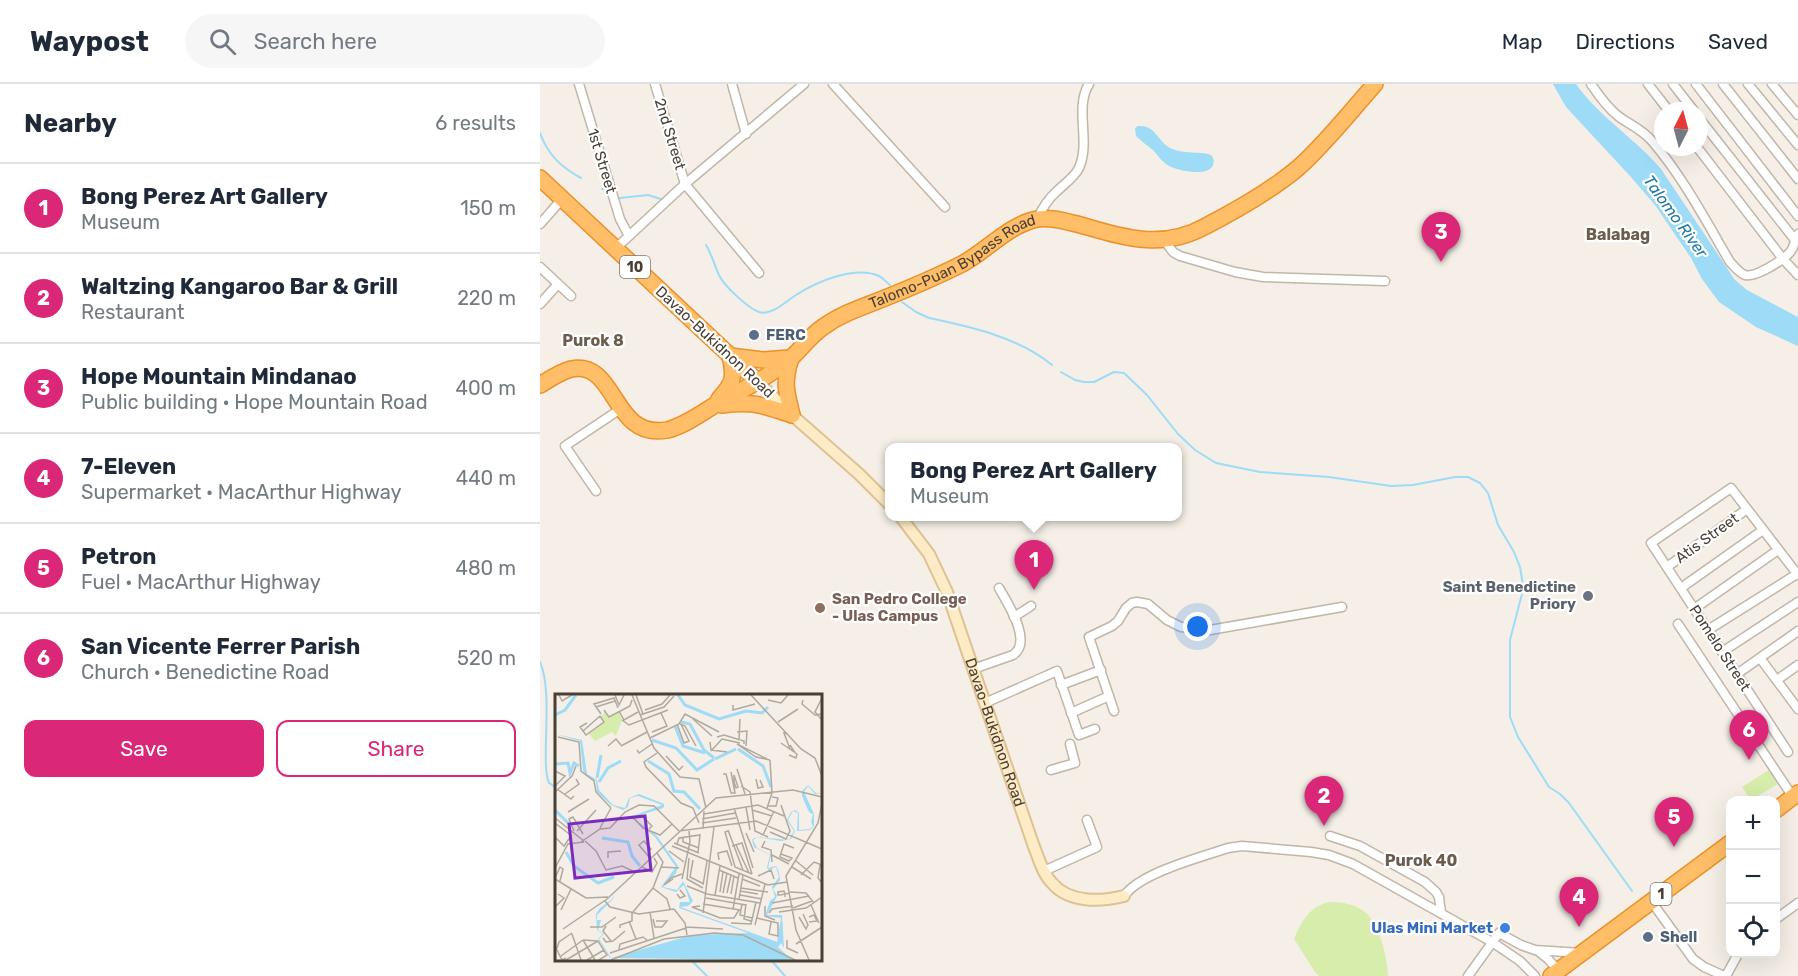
<!DOCTYPE html>
<meta charset="utf-8">
<style>
body{margin:0;font-family:Rubik,sans-serif;background:#f6f6f7;color:#1f2937}
.controls{position:absolute;right:18px;bottom:18px;display:grid;overflow:hidden;border-radius:12px;box-shadow:0 6px 24px #0002}
.controls button{width:54px;height:54px;display:grid;place-items:center;padding:0;border:0;border-bottom:2px solid #e0e1e3;background:#fff;color:#1f2937;font:30px sans-serif}
.compass{position:absolute;left:1114px;top:18px;width:54px;height:54px;border-radius:50%;background:#fff;box-shadow:0 6px 24px #0002;rotate:6deg}
.you{position:absolute;left:658px;top:543px;width:21px;height:21px;margin:-15px;border:4px solid #fff;border-radius:50%;background:#1a73e8;box-shadow:0 0 0 9px #1a73e833}
.badge{display:grid;place-items:center;width:39px;height:39px;border-radius:50%;background:#db2777;color:#fff;font-size:20px;font-weight:700}
.pin{position:absolute;translate:-50% -50px;filter:drop-shadow(0 2px 3px #0008)}
.pin::after{content:'';position:absolute;top:32px;width:21px;height:18px;background:inherit;clip-path:polygon(0 0,100% 0,50% 100%)}
.popup{position:absolute;left:345px;top:359px;width:297px;height:78px;box-sizing:border-box;display:grid;place-content:center;border-radius:12px;background:#fff;filter:drop-shadow(0 2px 4px #0005);font-size:20px;white-space:nowrap;color:#747a83}
.popup b{font-size:22px;color:#1f2937}
.popup::after{content:'';position:absolute;left:50%;top:100%;margin-left:-12px;border:12px solid transparent;border-top-color:#fff}
.list{margin:0;padding:0;list-style:none}
h2{display:flex;justify-content:space-between;align-items:center;height:78px;margin:0;padding:0 24px;font-size:26px}
h2 small{font-size:20px;font-weight:400;color:#747a83}
.list li{display:grid;grid-template-columns:39px 1fr auto;gap:18px;align-items:center;box-sizing:border-box;height:90px;padding:0 24px;border-top:2px solid #e0e1e3}
.list b{display:block;font-size:22px;white-space:nowrap}
.list p{margin:0;font-size:20px;white-space:nowrap;color:#747a83}
.list em{font-size:20px;font-style:normal;color:#747a83}
.actions{display:flex;gap:12px;padding:18px 24px}
.actions a{flex:1;padding:14px 0;border:2px solid #db2777;border-radius:12px;text-align:center;font-size:21px;color:#db2777}
.actions .main{background:#db2777;color:#fff}
.icon{flex:none;width:33px;height:33px;fill:none;stroke:currentColor;stroke-width:2;stroke-linecap:round;stroke-linejoin:round}
.map{position:relative;flex:none;width:1258px;height:892px;overflow:hidden}
header{display:flex;align-items:center;gap:36px;box-sizing:border-box;height:84px;padding:0 30px;background:#fff;border-bottom:2px solid #e0e1e3}
header strong{font-size:28px}
nav{display:flex;gap:33px;margin-inline-start:auto;font-size:21px}
.search{width:420px;height:54px;background:#f6f6f7;display:flex;align-items:center;gap:15px;box-sizing:border-box;padding:0 21px;border-radius:33px;color:#747a83;font-size:22px}
main{display:flex}
aside{flex:1;background:#fff}
.map>svg:first-child{display:block}
.green{fill:#d6edab}
.water{fill:#9ddbf7}
.lines{fill:none;stroke-linecap:round;stroke-linejoin:round}
.stream{stroke:#9ddbf7;stroke-width:2}
.street-casing{stroke:#c1b6a8;stroke-width:11}
.secondary-casing{stroke:#ddc294;stroke-width:14}
.highway-casing{stroke:#ec9129;stroke-width:18}
.street{stroke:#fff;stroke-width:8}
.secondary{stroke:#ffecc6;stroke-width:10}
.highway{stroke:#ffbe67;stroke-width:15}
.service-dot{fill:#5c6f8a;stroke:#fff;stroke-width:2}
.worship-dot{fill:#6b7280;stroke:#fff;stroke-width:2}
.education-dot{fill:#8d6e63;stroke:#fff;stroke-width:2}
.shop-dot{fill:#3f7fe0;stroke:#fff;stroke-width:2}
.labels{text-anchor:middle;stroke-width:4.5;stroke-linejoin:round;paint-order:stroke}
.shield{fill:#fff;stroke:#807972;stroke-width:1.5}
.shield-label{font-size:14px;font-weight:bold;fill:#493f35}
.street-label{font-size:15px;fill:#493f35;stroke:#fff}
.service-label{font-size:15px;font-weight:bold;fill:#4e5e75;stroke:#fff;text-anchor:start}
.worship-label{font-size:15px;font-weight:bold;fill:#5b616d;stroke:#fff;text-anchor:end}
.education-label{font-size:15px;font-weight:bold;fill:#785e54;stroke:#fff;text-anchor:start}
.shop-label{font-size:15px;font-weight:bold;fill:#366cbe;stroke:#fff;text-anchor:end}
.water-label{font-size:16px;font-style:italic;fill:#207aa5;stroke:#fff}
.neighbourhood-label{font-size:16px;font-weight:bold;fill:#6c5c4b;stroke:#fff}
.inset-river{fill:none;stroke:#9ddbf7;stroke-width:3}
.inset-road{fill:none;stroke:#b0a9a0;stroke-width:1.5}
.view{fill:#7b2cbf;fill-opacity:0.15;stroke:#7b2cbf;stroke-width:3}
.inset-edge{fill:none;stroke:#493f35;stroke-width:3}
</style>
<header>
<strong>Waypost</strong>
<div class="search"><svg class="icon" aria-label="search" viewBox="0 0 24 24"><circle cx="10" cy="10" r="6"/><path d="M15 15l6 6"/></svg>Search here</div>
<nav><a>Map</a><a>Directions</a><a>Saved</a></nav>
</header>
<main>
<aside>
<h2>Nearby<small>6 results</small></h2>
<ul class="list">
<li><span class="badge">1</span><div><b>Bong Perez Art Gallery</b><p>Museum</p></div><em>150 m</em></li>
<li><span class="badge">2</span><div><b>Waltzing Kangaroo Bar &amp; Grill</b><p>Restaurant</p></div><em>220 m</em></li>
<li><span class="badge">3</span><div><b>Hope Mountain Mindanao</b><p>Public building · Hope Mountain Road</p></div><em>400 m</em></li>
<li><span class="badge">4</span><div><b>7-Eleven</b><p>Supermarket · MacArthur Highway</p></div><em>440 m</em></li>
<li><span class="badge">5</span><div><b>Petron</b><p>Fuel · MacArthur Highway</p></div><em>480 m</em></li>
<li><span class="badge">6</span><div><b>San Vicente Ferrer Parish</b><p>Church · Benedictine Road</p></div><em>520 m</em></li>
</ul>
<div class="actions"><a class="main">Save</a><a>Share</a></div>
</aside>
<div class="map">
<svg width="1258" height="892" viewBox="0 0 1258 892">
<rect width="100%" height="100%" fill="#f5efe7"/>
<g class="green">
<path d="M1229,686L1238,700L1211,716L1202,703Z"/>
<path d="M789,818C802,818 816,820 826,829C839,840 848,875 848,892H779L775,888L754,855C762,837 769,823 789,818Z"/>
</g>
<g class="water">
<path d="M1013,0H1036C1059,33 1095,54 1121,85L1195,196L1207,206L1258,233V262L1216,243L1179,218L1162,195L1151,174L1115,121L1090,92L1026,23Z"/>
<path d="M598,42C614,41 616,53 627,62C640,72 666,66 672,72C674,75 674,78 673,81C669,93 640,87 631,83C623,79 619,73 614,67C608,62 601,57 596,52L595,44Z"/>
</g>
<g class="lines">
<g class="stream">
<path d="M0,49C8,71 21,83 41,94"/>
<path d="M62,105L67,106"/>
<path d="M80,114L108,111L124,116"/>
<path d="M166,161C172,171 174,180 179,191C184,202 208,224 219,228C232,232 246,217 256,211C276,198 315,181 339,192C343,194 346,198 350,201"/>
<path d="M362,218L376,228L389,234C431,243 478,253 512,281"/>
<path d="M521,288L535,296L544,298H554L574,288L584,289L607,311L638,350L655,366L676,379L720,388L789,393L851,402L873,401L915,393H928L940,399L948,409L958,441L974,468L980,483L982,495L983,506L970,556V633L978,653L1009,703L1020,710L1029,719L1092,807"/>
<path d="M0,578C14,610 0,678 9,699C10,699 16,704 16,704"/>
<path d="M151,876L167,892"/>
<path d="M231,876L245,892"/>
</g>
<g class="street-casing">
<g id="street">
<path d="M39,0L80,135L89,152"/>
<path d="M115,0L145,100L219,189"/>
<path d="M192,0L206,50"/>
<path d="M293,0L405,123"/>
<path d="M1051,0C1059,12 1067,23 1078,32C1090,41 1102,45 1112,57C1143,93 1166,137 1190,178C1195,183 1199,189 1205,191C1215,194 1244,176 1251,167C1254,163 1255,155 1258,150"/>
<path d="M1108,0L1129,27"/>
<path d="M1133,0L1154,27"/>
<path d="M1156,0L1258,132"/>
<path d="M1183,0L1258,95"/>
<path d="M1208,0L1258,61"/>
<path d="M1232,0L1258,31"/>
<path d="M1159,34L1255,156"/>
<path d="M1157,63L1243,175L1258,191"/>
<path d="M497,135C502,125 507,116 516,108C524,100 534,94 539,84C551,57 534,24 549,0"/>
<path d="M0,140L22,115"/>
<path d="M624,156L633,168L640,172L695,188L723,193L845,197"/>
<path d="M76,164L145,100L264,0"/>
<path d="M0,183L31,212"/>
<path d="M0,220L18,200"/>
<path d="M56,407L25,362L82,324"/>
<path d="M1127,483L1207,425"/>
<path d="M1141,504L1223,446"/>
<path d="M1154,525L1238,466"/>
<path d="M474,533L491,522"/>
<path d="M1138,540L1253,713"/>
<path d="M1168,546L1257,490"/>
<path d="M1182,568L1258,518"/>
<path d="M1220,574L1258,625"/>
<path d="M433,585L473,571C493,558 468,520 459,504"/>
<path d="M1197,590L1258,547"/>
<path d="M1237,596L1258,581"/>
<path d="M521,601L561,586"/>
<path d="M445,619L517,587L539,651L555,645"/>
<path d="M574,627L549,553L572,542L578,537L586,524L592,519L597,518L608,520L627,536L641,543L670,546L802,523"/>
<path d="M531,629L569,612"/>
<path d="M1248,668L1111,459L1191,404L1258,491"/>
<path d="M511,686L535,679L530,660"/>
<path d="M790,752L820,762L885,798L896,808L899,813L901,829"/>
<path d="M504,787L557,763L547,736"/>
<path d="M584,812C600,789 661,773 688,764L702,762L771,768L789,771L813,780L952,858L980,877L995,892"/>
<path d="M1111,817L1153,875L1164,883L1184,892"/>
<path d="M1236,835L1258,819"/>
<path d="M998,867L1008,875L1019,887"/>
<path d="M928,892L959,849L981,861L995,866L1041,869"/>
<path d="M1186,892L1198,870"/>
</g>
</g>
<g class="secondary-casing">
<g id="secondary">
<path d="M217,297L252,331L319,390L350,421"/>
<path id="s1" d="M360,432L389,470L407,508L493,760C498,772 502,789 512,799C529,819 560,818 584,812"/>
</g>
</g>
<g class="highway-casing">
<g id="highway">
<path d="M0,94L217,297"/>
<path d="M190,272L224,276L249,274"/>
<path d="M251,274C243,299 246,306 252,331"/>
<path id="s2" d="M0,301C10,295 20,288 31,285C78,276 71,356 127,346C144,342 160,330 175,321C200,307 229,293 251,274C262,264 270,252 283,243C301,230 320,224 340,216C368,205 396,193 422,180C446,167 467,143 493,136C507,132 524,137 537,140C583,153 621,167 666,142C695,127 733,105 758,84C786,59 810,28 835,0"/>
<path d="M179,315C194,298 195,294 190,272"/>
<path d="M182,321C214,317 222,321 252,331"/>
<path d="M1236,726L1258,709"/>
<path d="M1011,892L1190,759"/>
</g>
</g>
<use href="#street" class="street"/>
<use href="#secondary" class="secondary"/>
<use href="#highway" class="highway"/>
</g>
<g class="service-dot">
<circle cx="214" cy="251" r="6"/>
<circle cx="1108" cy="853" r="6"/>
</g>
<circle class="worship-dot" cx="1048" cy="512" r="6"/>
<circle class="education-dot" cx="280" cy="524" r="6"/>
<circle class="shop-dot" cx="965" cy="844" r="6"/>
<g class="labels">
<g class="shield">
<rect x="80" y="172" width="30" height="22" rx="4.5"/>
<rect x="1110.5" y="799" width="21" height="22" rx="4.5"/>
</g>
<g class="shield-label">
<text x="95" y="188">10</text>
<text x="1121" y="815">1</text>
</g>
<g class="street-label">
<text transform="translate(130 50) rotate(73)" y="5">2nd Street</text>
<text transform="translate(62 77) rotate(73)" y="5">1st Street</text>
<text dy="5" stroke="none"><textPath href="#s2" startOffset="492">Talomo-Puan Bypass Road</textPath></text>
<text transform="translate(175 258) rotate(43)" y="5">Davao-Bukidnon Road</text>
<text transform="translate(1167 454) rotate(-36)" y="5">Atis Street</text>
<text transform="translate(1180 564) rotate(57)" y="5">Pomelo Street</text>
<text dy="5" stroke="none"><textPath href="#s1" startOffset="238">Davao-Bukidnon Road</textPath></text>
</g>
<g class="service-label">
<text x="226" y="256">FERC</text>
<text x="1120" y="858">Shell</text>
</g>
<g class="worship-label">
<text x="1036" y="508">Saint Benedictine<tspan x="1036" dy="17">Priory</tspan></text>
</g>
<g class="education-label">
<text x="292" y="520">San Pedro College<tspan x="292" dy="17">- Ulas Campus</tspan></text>
</g>
<g class="shop-label">
<text x="953" y="849">Ulas Mini Market</text>
</g>
<g class="water-label">
<text transform="translate(1136 132) rotate(54)" y="6">Talomo River</text>
</g>
<g class="neighbourhood-label">
<text x="1078" y="156">Balabag</text>
<text x="53" y="262">Purok 8</text>
<text x="881" y="782">Purok 40</text>
</g>
</g>
<g transform="translate(15 610)">
<rect width="267" height="267" fill="#f5efe7"/>
<path d="M50,18L54,24L64,18L67,26L61,42L57,38L40,47L34,40L50,28L46,22Z" fill="#d6edab"/>
<path d="M0,40L27,46L32,80L42,86L44,96L58,111L70,114L74,104L84,100L109,110V113L106,115L77,123L102,142L123,172L121,179L108,193L122,196L128,187L138,207L133,212L125,213L222,248L226,224L211,222V219L215,207L220,203L217,193L224,183L221,173L213,176L212,173L215,161L199,153L197,146L199,144L203,143L234,146L239,137L232,126L236,118L240,116L244,119V136L255,135L258,132L256,128L258,120L255,119L253,116L247,102V97L253,91L261,99H267L260,100L253,92L249,98L259,120V132L255,136L242,137L243,119L238,117L233,126L240,137L236,145L226,147L202,143L198,146L202,154L216,161L213,174L221,172L224,178L225,186L218,195L222,202L212,221H227L229,254L226,249L223,253L237,266L55,264L43,245L48,240L42,236L41,220L45,214L56,206L60,200L57,206L42,221V226H46L43,236L49,240L44,245L56,264L137,241L193,239L124,214L125,208H135L129,191L121,198L106,193L121,173L100,143L75,123L107,111L83,102L75,104L73,113L68,116L56,111L42,98L41,87L31,82L28,76L25,47Z" fill="#9ddbf7"/>
<path class="inset-river" d="M123,1L130,11L164,25L191,17L207,19L213,13M0,21L10,16L21,1M126,28L135,30L149,56L159,64M120,32L128,52L150,59M97,46L121,54L142,76L159,65M183,55L208,72L216,93M160,65L181,55M93,67L114,80L119,97L129,98L145,115M0,70L13,69L15,79L19,69L24,72M42,84L46,61M44,88L53,74L66,67M0,116L13,129M47,144L73,148L77,162L85,172M11,158L19,172L43,189L59,183"/>
<path class="inset-road" d="M4,1L7,7L17,1M60,1L64,11L69,1M77,1L99,54L125,83L144,85L151,114M81,1L88,20M196,1L246,55L260,64L267,82M267,4L260,18L267,26M213,6L226,9L233,1M248,6L247,10L260,21L267,20M178,11V16L200,10M41,13L60,7M49,16L54,23L75,12L77,6M90,16L107,10L115,1M64,17L69,26L83,18M46,20L39,10L59,4L63,14M85,21L109,13L119,2M138,25L157,42M67,26L74,31L113,16M223,28L243,15M32,29L25,33L31,41L49,28L45,22M122,30L129,49L134,47L126,30M125,30L130,32L141,52M28,37L45,22M97,38L112,32L106,19M182,38L192,37L191,52M233,40L229,39L235,55L239,57L235,51M3,43L24,48L26,77L39,87L41,98L56,114M162,43L169,41L189,47V50M95,44L124,30L130,20L164,38M184,46L185,25M155,48L156,56L172,58M226,49L242,60L241,64L234,61M53,52L61,45L66,51M66,52L92,38M82,56L84,59L97,50M156,57L167,45L185,49M102,59L89,68L91,73L126,109L138,114L144,129M111,62L124,76L128,72M212,65L182,50L201,63L215,66M182,75L190,100M0,77L10,82L0,92M168,80H171L176,99H180L176,78M179,81L183,93L181,94L179,88ZM201,85L203,94L208,93L205,86M186,92L195,98L200,137L213,143M2,95L16,105L19,102M0,98L17,82L21,72M10,100L24,90L21,85M213,112H221L223,104L217,103M191,113L195,136M179,114L198,174M212,114L217,99L215,66M197,116L217,122M13,118L34,105M149,120L203,111L229,122M86,121L97,132L94,135M77,122L88,134L105,141L117,130M0,124L29,147M147,125L180,119M0,129L17,142M147,129L181,124M45,134L56,114M148,135L149,117M173,136L188,176M19,137L14,125L18,123L28,140M22,137L41,116M124,137L201,127L267,155M173,137L170,138L180,173L197,180M215,138L231,145L235,137L226,111M191,139L199,158M208,141L219,117M0,143L9,152L16,142M128,143V148L144,154M30,147L41,157L51,176L67,172L80,178M210,147L207,153L216,156L217,168M26,148L45,135L55,134L70,118L84,111L99,112L124,137M119,149L144,159M122,150L124,144L145,141L143,158M181,151L194,179M117,152L213,191L232,188M177,152L187,149L197,180M114,157L129,168M93,158L96,155L89,147L84,151L94,163M226,160L237,164L234,167L225,163V162L229,150L239,154M217,161L234,170M53,164V158L66,157M134,164L132,185L148,194M138,166L135,183L149,190M164,166L163,159L172,157L177,172M241,167L258,181M265,171L263,184L267,189M87,173L97,178L102,169L99,164M106,173L124,174M237,173L256,185M0,174L13,150L29,148M164,176L183,184M246,181L259,168L267,171M203,182L216,176L219,185M0,184L5,173L8,175L5,187M0,185L31,204L53,203M118,185L109,191L116,184L127,180M127,185L135,148L134,137M187,185L205,192M148,191L152,167M132,192L152,200L205,209M98,194L112,205L115,215M186,194L213,198M185,197L203,200M165,198L168,178M235,198L251,199L259,209M168,199L172,179M172,199L176,181M122,200L125,204L130,202L125,196M176,200L179,182M160,201L165,172M185,201L207,205M230,203V200L229,197L223,198V201H225L235,199M151,204L191,211M184,205L188,181M50,207L55,213L84,220L119,215L130,229L132,241M217,209L254,202M148,210L185,216M187,210L185,221L197,224M191,210L189,225L196,227M256,211L264,229M145,212L137,213L165,224H179L184,216M210,212V222L220,226M0,213L9,204L3,200M238,214L257,207M178,215L184,180M6,216L16,195M78,218L98,194L108,168L102,159M95,218L99,244M224,218L251,214L267,203M148,219L159,133M214,219L217,215L238,212M244,223L251,235L253,231L248,220M202,224L223,229V242L214,240L216,228M98,225L100,233H107L112,227H101M74,227L81,245M254,228L262,227L259,221L254,223M176,229L196,230L201,208M200,231L210,190M51,232L48,237L56,247M35,233H47L61,223M131,233L168,235M65,234V231L77,227V218M8,235L52,205L161,104L238,96L267,103M17,240L26,266M48,244L51,248L58,247L70,237M28,246L43,247L52,261L44,266M28,246L40,266M232,246V254L243,259M241,250L267,233M0,252L7,266L11,264M2,254L4,248L17,239M64,255L65,250L88,243L92,246M55,259L131,234M6,262L28,246M11,266L43,247M32,266L49,256M56,266L109,245L159,239L188,241L240,266M254,266L241,236L231,182L263,129L267,109"/>
<path class="view" d="M90,122L96,176L20,184L14,130Z"/>
<rect width="267" height="267" class="inset-edge"/>
</g>
</svg>
<div class="controls">
<button>+</button>
<button>−</button>
<button><svg class="icon" aria-label="locate" viewBox="0 0 24 24"><circle cx="12" cy="12" r="6"/><path d="M12 2v4M12 18v4M2 12h4M18 12h4"/></svg></button>
</div>
<svg class="compass" viewBox="-18 -18 36 36"><path d="M0-13l5 13h-10z" fill="#e53935"/><path d="M0 13l5-13h-10z" fill="#747a83"/></svg>
<div class="you"></div>
<div class="pin badge" style="left:494px;top:506px">1</div>
<div class="popup"><b>Bong Perez Art Gallery</b>Museum</div>
<div class="pin badge" style="left:784px;top:742px">2</div>
<div class="pin badge" style="left:901px;top:178px">3</div>
<div class="pin badge" style="left:1039px;top:843px">4</div>
<div class="pin badge" style="left:1134px;top:763px">5</div>
<div class="pin badge" style="left:1209px;top:676px">6</div>
</div>
</main>
